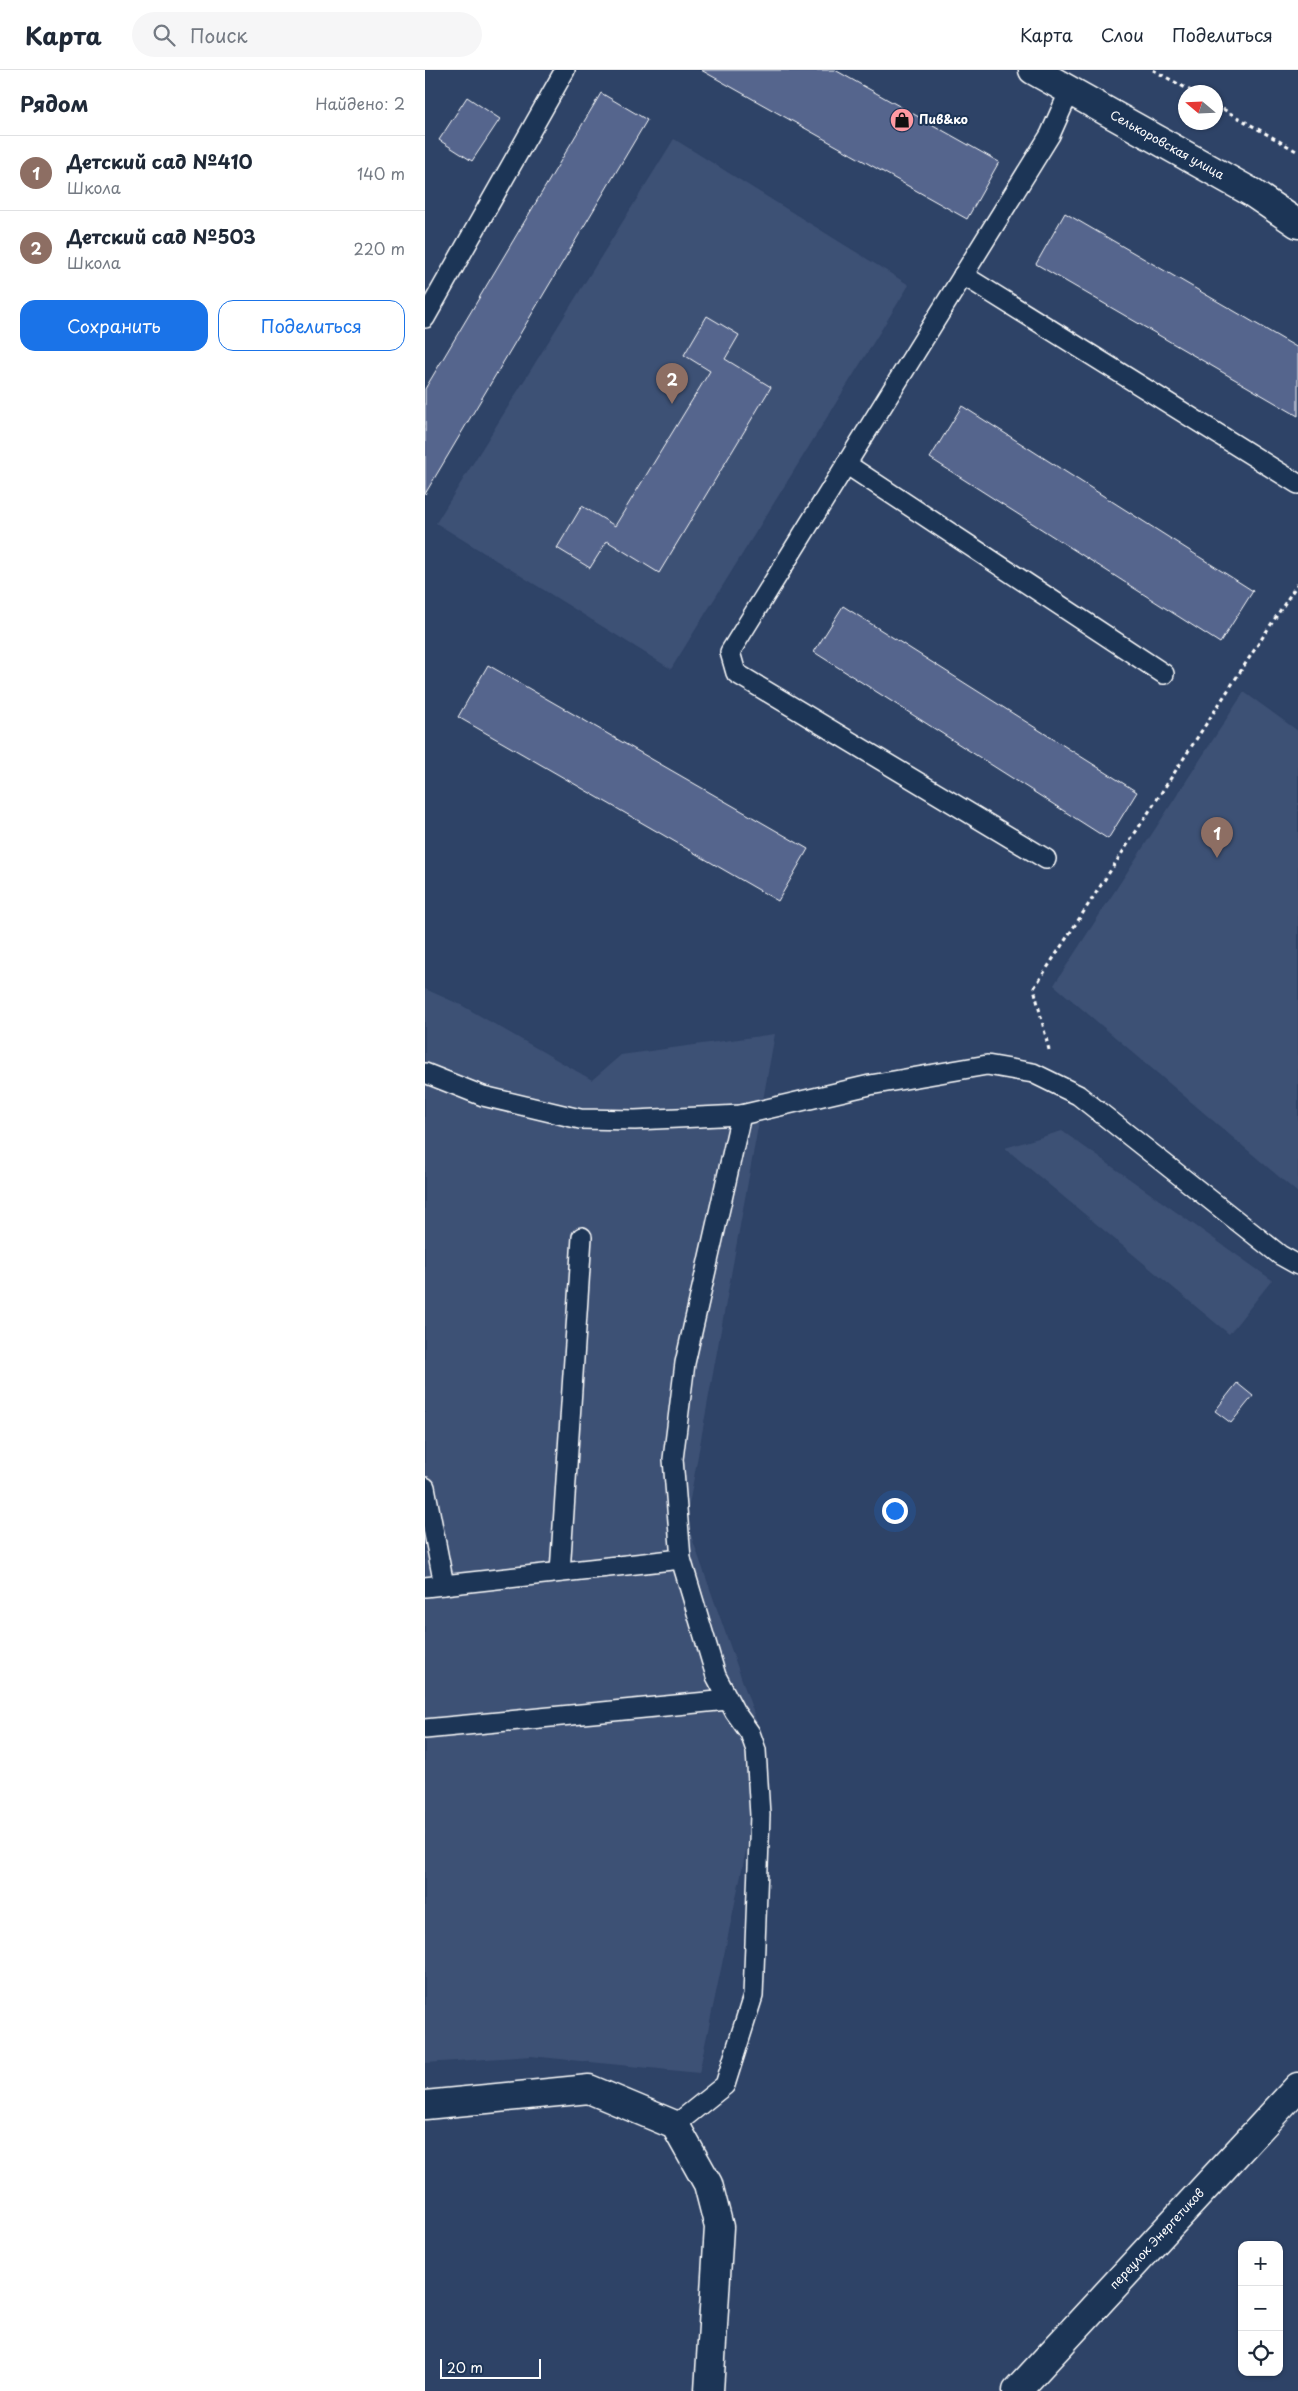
<!DOCTYPE html>
<html lang="ru">
<meta charset="utf-8">
<style>
body{margin:0;font-family:"Playpen Sans",sans-serif;background:#f6f6f7;color:#1f2937}
.controls{position:absolute;right:15px;bottom:15px;display:grid;overflow:hidden;border-radius:10px;box-shadow:0 1px 4px #0004}
.controls button{width:45px;height:45px;display:grid;place-items:center;padding:0;border:0;border-bottom:1px solid #e0e1e3;background:#fff;color:#1f2937;font:25px sans-serif}
.compass{position:absolute;left:753px;top:15px;width:45px;height:45px;border-radius:50%;background:#fff;box-shadow:0 1px 4px #0004;rotate:289deg}
.scale{position:absolute;left:15px;bottom:12px;width:101px;box-sizing:border-box;padding-left:5px;border:2px solid #fff;border-top:0;font-size:14px;line-height:18px;white-space:nowrap;color:#fff;-webkit-text-stroke:4px #1d3557;paint-order:stroke}
.you{position:absolute;left:469px;top:1440px;width:18px;height:18px;margin:-12px;border:4px solid #fff;border-radius:50%;background:#1a73e8;box-shadow:0 0 0 8px #1a73e833}
.badge{display:grid;place-items:center;width:32px;height:32px;border-radius:50%;background:#1a73e8;color:#fff;font-size:16px;font-weight:700}
.pin{position:absolute;translate:-50% -41px;filter:drop-shadow(0 1px 2px #0008)}
.pin::after{content:'';position:absolute;top:26px;width:18px;height:15px;background:inherit;clip-path:polygon(0 0,100% 0,50% 100%)}
.list{margin:0;padding:0;list-style:none}
h2{display:flex;justify-content:space-between;align-items:center;height:65px;margin:0;padding:0 20px;font-size:21px}
h2 small{font-size:16px;font-weight:400;color:#747a83}
.list li{display:grid;grid-template-columns:32px 1fr auto;gap:15px;align-items:center;box-sizing:border-box;height:75px;padding:0 20px;border-top:1px solid #e0e1e3}
.list b{display:block;font-size:19px;white-space:nowrap}
.list p{margin:0;font-size:16px;white-space:nowrap;color:#747a83}
.list em{font-size:16px;font-style:normal;color:#747a83}
.actions{display:flex;gap:10px;padding:15px 20px}
.actions a{flex:1;padding:11px 0;border:1px solid #1a73e8;border-radius:15px;text-align:center;font-size:18px;color:#1a73e8}
.actions .main{background:#1a73e8;color:#fff}
.icon{flex:none;width:28px;height:28px;fill:none;stroke:currentColor;stroke-width:2;stroke-linecap:round;stroke-linejoin:round}
.map{position:relative;flex:none;width:873px;height:2321px;overflow:hidden}
header{display:flex;align-items:center;gap:30px;box-sizing:border-box;height:70px;padding:0 25px;background:#fff;border-bottom:1px solid #e0e1e3}
header strong{font-size:24px}
nav{display:flex;gap:28px;margin-inline-start:auto;font-size:18px}
.search{width:350px;height:45px;background:#f6f6f7;display:flex;align-items:center;gap:12px;box-sizing:border-box;padding:0 18px;border-radius:28px;color:#747a83;font-size:19px}
main{display:flex}
aside{flex:1;background:#fff}
.map>svg:first-child{display:block}
.built{fill:#3e5175}
.building{fill:#55658d;stroke:#fff}
.lines{fill:none;stroke-linecap:round;stroke-linejoin:round}
.lane-casing{stroke:#fff;stroke-width:22}
.street-casing{stroke:#fff;stroke-width:31}
.primary-casing{stroke:#fff;stroke-width:31}
.path{stroke:#fff;stroke-width:3;stroke-dasharray:4 4;stroke-linecap:butt}
.lane{stroke:#1d3557;stroke-width:19}
.street{stroke:#1d3557;stroke-width:28}
.primary{stroke:#1d3557;stroke-width:28}
.labels{text-anchor:middle;stroke-width:4;stroke-linejoin:round;paint-order:stroke}
.poi-label{font-size:12px;font-weight:bold;fill:#fff;stroke:#1d3557;text-anchor:start}
.street-label{font-size:12px;fill:#fff;stroke:#1d3557}
</style>
<header>
<strong>Карта</strong>
<div class="search"><svg class="icon" aria-label="search" viewBox="0 0 24 24"><circle cx="10" cy="10" r="6"/><path d="M15 15l6 6"/></svg>Поиск</div>
<nav><a>Карта</a><a>Слои</a><a>Поделиться</a></nav>
</header>
<main>
<aside>
<h2>Рядом<small>Найдено: 2</small></h2>
<ul class="list">
<li><span class="badge" style="background:#8d6e63">1</span><div><b>Детский сад №410</b><p>Школа</p></div><em>140 m</em></li>
<li><span class="badge" style="background:#8d6e63">2</span><div><b>Детский сад №503</b><p>Школа</p></div><em>220 m</em></li>
</ul>
<div class="actions"><a class="main">Сохранить</a><a>Поделиться</a></div>
</aside>
<div class="map">
<svg width="873" height="2321" viewBox="0 0 873 2321">
<rect width="100%" height="100%" fill="#2e4367"/>
<filter id="ink" filterUnits="userSpaceOnUse"><feTurbulence type="fractalNoise" baseFrequency=".02" numOctaves="2"/><feDisplacementMap in="SourceGraphic" scale="10" xChannelSelector="R" yChannelSelector="G"/><feConvolveMatrix kernelMatrix="1 2 1 2 8 2 1 2 1" color-interpolation-filters="sRGB"/></filter>
<g filter="url(#ink)">
<g class="built">
<path d="M249,69L484,215L246,599L11,453Z"/>
<path d="M819,622L873,661V1123L629,915Z"/>
<path d="M0,919L36,935L167,1010L196,985L350,964L261,1451L342,1681L274,2003L106,1986L0,1993Z"/>
<path d="M637,1061L847,1210L804,1264L580,1078Z"/>
</g>
<g class="building">
<path d="M276,0H410L574,92L542,149Z"/>
<path d="M176,23L222,50L0,424V319Z"/>
<path d="M42,27L75,49L47,91L14,70Z"/>
<path d="M640,143L873,278V346L611,194Z"/>
<path d="M282,246L314,265L300,289L346,317L234,503L182,471L165,498L132,478L157,436L190,456L285,301L259,285Z"/>
<path d="M537,336L828,521L795,573L505,388Z"/>
<path d="M418,536L712,722L683,769L389,582Z"/>
<path d="M63,595L383,779L353,831L33,647Z"/>
<path d="M812,1313L828,1326L806,1353L790,1341Z"/>
</g>
<g class="lines">
<g class="lane-casing">
<g id="lane">
<path d="M538,205L873,414"/>
<path d="M0,248L140,0"/>
<path d="M421,394L739,604"/>
<path d="M621,789L311,603L305,582L625,65L645,20"/>
<path d="M0,1003L58,1026L155,1049L210,1050L316,1045L445,1015L562,995L608,1003L653,1025L855,1185L873,1195"/>
<path d="M0,1417L19,1515"/>
<path d="M135,1502L157,1167"/>
<path d="M0,1517L256,1489"/>
<path d="M0,1659L303,1630"/>
<path d="M250,2055L300,2015L328,1926L335,1745L331,1680L325,1663L310,1642L291,1606L256,1489L248,1389L260,1293L316,1045"/>
</g>
</g>
<g class="street-casing">
<g id="street">
<path d="M0,2035L164,2019L250,2055L283,2114L294,2157L284,2321"/>
<path d="M592,2321L873,2017"/>
</g>
</g>
<g class="primary-casing">
<path id="primary" d="M608,0L826,122L873,154"/>
</g>
<g class="path">
<path d="M728,0L768,22"/>
<path d="M791,35L873,82"/>
<path d="M624,980L609,918L873,513"/>
</g>
<use href="#lane" class="lane"/>
<use href="#street" class="street"/>
<use href="#primary" class="primary"/>
</g>
</g>
<defs>
<g id="shop-disc" transform="scale(1.25)"><circle r="9.5" fill="#ff9aa2" stroke="#1d3557"/><path d="M-5-2.5h2.3a2.7 3.5 0 0 1 5.4 0H5L5.5 6h-11ZM-1.5-2.5h3a1.5 2.3 0 0 0-3 0Z" fill="#111"/></g>
</defs>
<g fill-rule="evenodd">
<use href="#shop-disc" x="477" y="50"/>
</g>
<g class="labels">
<g class="poi-label">
<text x="494" y="54">Пив&amp;ко</text>
</g>
<g class="street-label">
<text transform="translate(742 75) rotate(29)" y="4">Селькоровская улица</text>
<text transform="translate(732 2169) rotate(-47)" y="4">переулок Энергетиков</text>
</g>
</g>
</svg>
<div class="controls">
<button>+</button>
<button>−</button>
<button><svg class="icon" aria-label="locate" viewBox="0 0 24 24"><circle cx="12" cy="12" r="6"/><path d="M12 2v4M12 18v4M2 12h4M18 12h4"/></svg></button>
</div>
<svg class="compass" viewBox="-18 -18 36 36"><path d="M0-13l5 13h-10z" fill="#e53935"/><path d="M0 13l5-13h-10z" fill="#747a83"/></svg>
<div class="scale">20 m</div>
<div class="you"></div>
<div class="pin badge" style="left:792px;top:788px;background:#8d6e63">1</div>
<div class="pin badge" style="left:247px;top:334px;background:#8d6e63">2</div>
</div>
</main>
